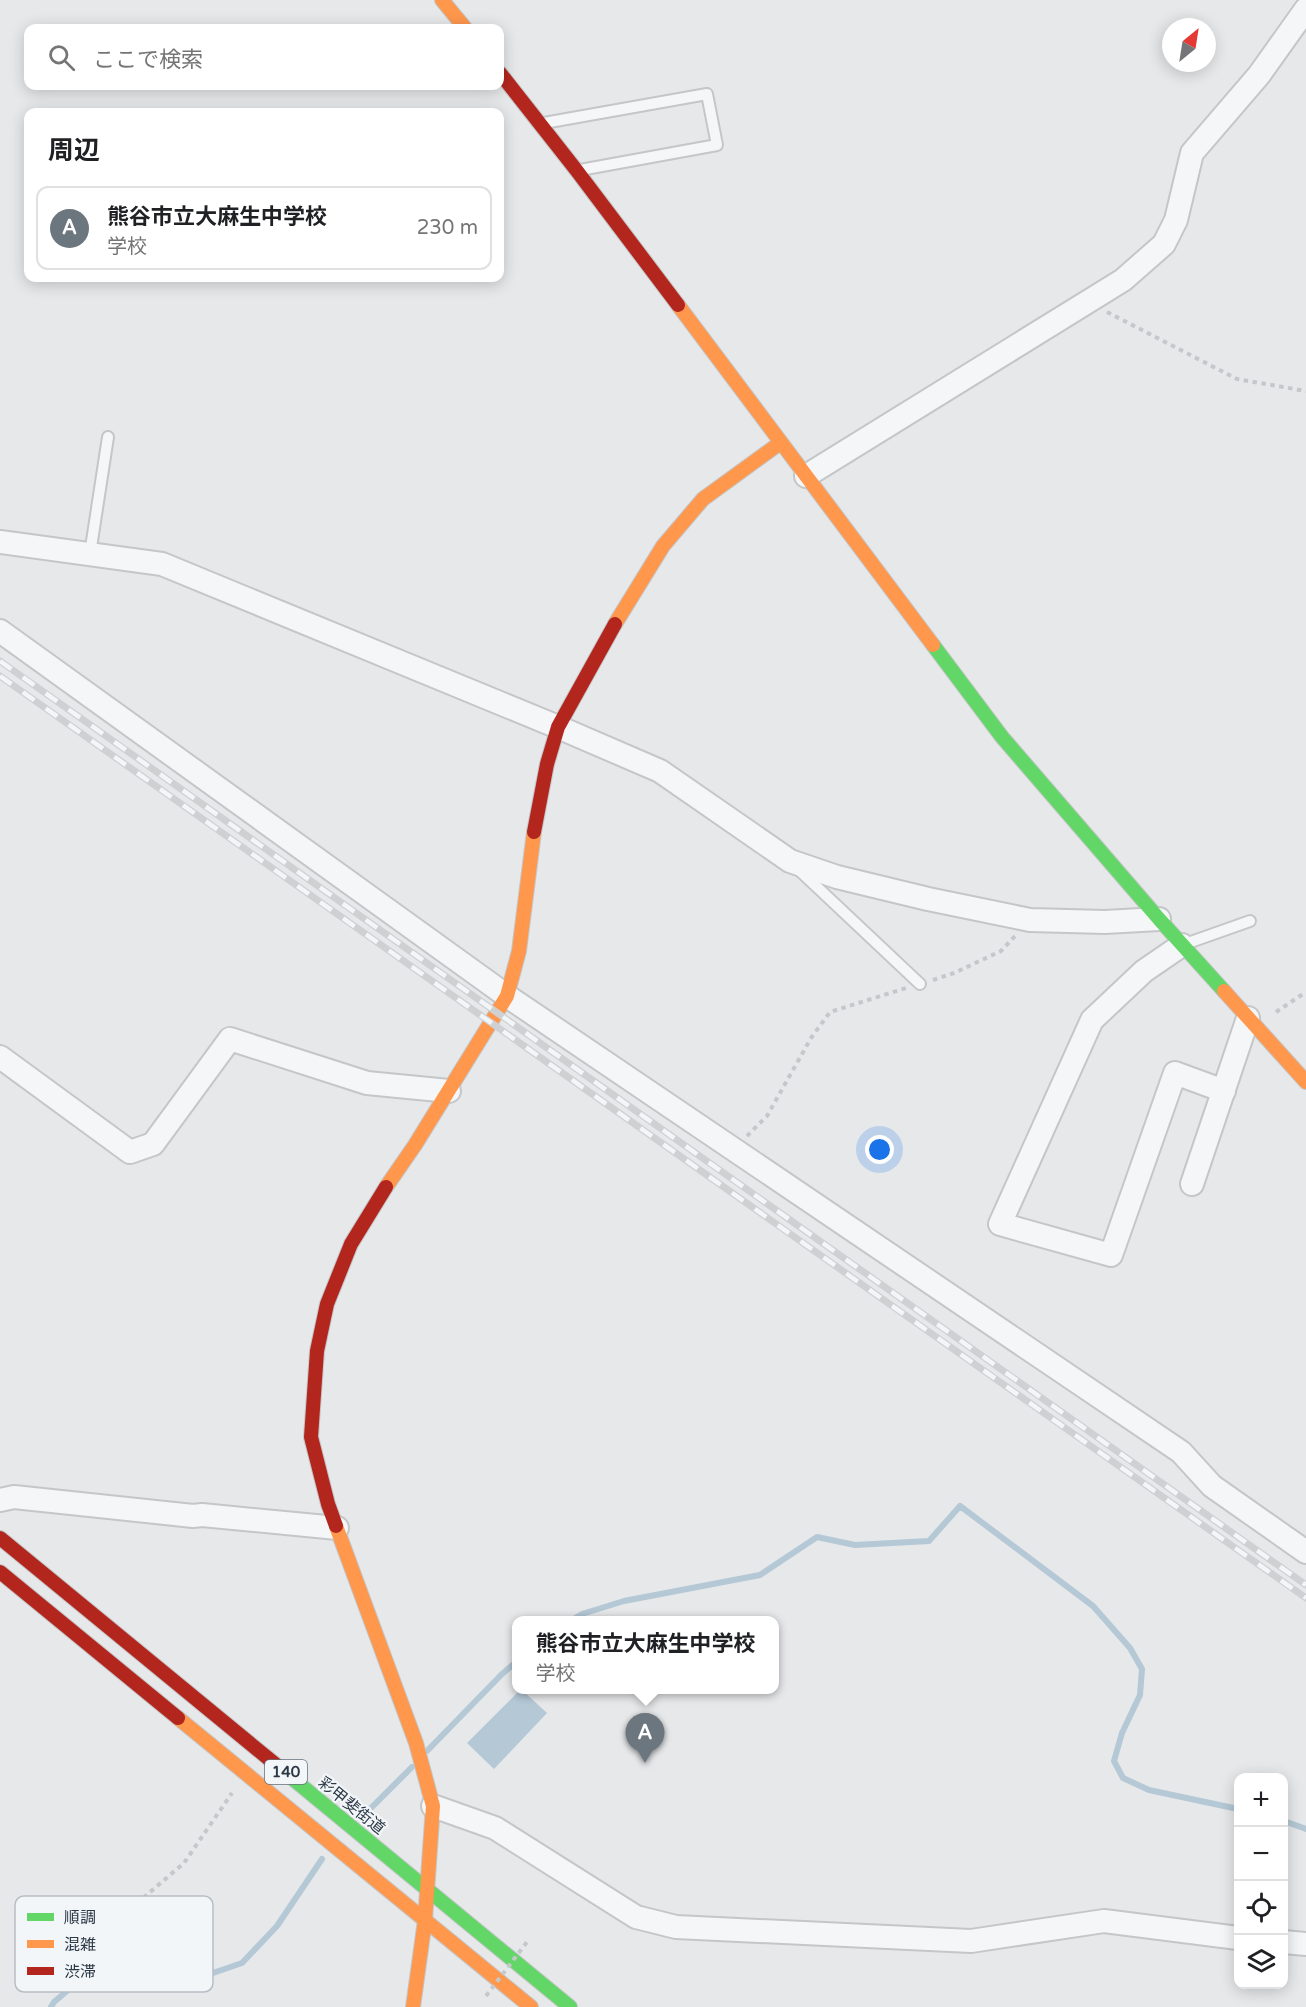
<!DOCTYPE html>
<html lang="ja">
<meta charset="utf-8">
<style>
body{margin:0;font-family:"Varela Round","Noto Sans JP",sans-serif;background:#f6f6f6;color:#202124}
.controls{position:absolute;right:18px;bottom:18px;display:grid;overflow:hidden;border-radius:12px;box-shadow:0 3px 15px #0003}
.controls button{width:54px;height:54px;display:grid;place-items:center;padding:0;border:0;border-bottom:2px solid #e0e0e0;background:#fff;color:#202124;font:30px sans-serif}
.compass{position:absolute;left:1162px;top:18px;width:54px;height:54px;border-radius:50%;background:#fff;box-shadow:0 3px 15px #0003;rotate:30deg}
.you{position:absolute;left:880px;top:1150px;width:21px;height:21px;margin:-15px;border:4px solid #fff;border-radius:50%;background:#1a73e8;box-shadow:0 0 0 9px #1a73e833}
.badge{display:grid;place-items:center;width:39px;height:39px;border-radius:50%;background:#6c767f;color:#fff;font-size:20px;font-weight:700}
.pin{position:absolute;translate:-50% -50px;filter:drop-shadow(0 2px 3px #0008)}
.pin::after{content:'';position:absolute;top:32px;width:21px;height:18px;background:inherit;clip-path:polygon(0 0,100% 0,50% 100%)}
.popup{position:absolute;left:512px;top:1616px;width:267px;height:78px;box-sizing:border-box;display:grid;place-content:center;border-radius:12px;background:#fff;filter:drop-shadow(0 2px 4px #0005);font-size:20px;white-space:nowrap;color:#757577}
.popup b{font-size:22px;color:#202124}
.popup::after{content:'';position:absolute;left:50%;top:100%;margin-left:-12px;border:12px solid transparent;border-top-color:#fff}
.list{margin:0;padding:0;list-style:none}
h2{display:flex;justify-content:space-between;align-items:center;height:78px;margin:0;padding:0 24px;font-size:26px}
h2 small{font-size:20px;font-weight:400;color:#757577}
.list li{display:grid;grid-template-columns:39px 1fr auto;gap:18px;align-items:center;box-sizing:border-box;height:84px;margin:0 12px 12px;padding:0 12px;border:2px solid #e0e0e0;border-radius:12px}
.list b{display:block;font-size:22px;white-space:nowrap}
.list p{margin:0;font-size:20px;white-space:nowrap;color:#757577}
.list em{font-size:20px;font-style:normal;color:#757577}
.icon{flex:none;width:33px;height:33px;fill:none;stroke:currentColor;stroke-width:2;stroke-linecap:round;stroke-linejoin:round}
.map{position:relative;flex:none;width:1306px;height:2007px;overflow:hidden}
.search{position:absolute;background:#fff;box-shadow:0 3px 15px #0003;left:24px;top:24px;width:480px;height:66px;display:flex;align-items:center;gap:15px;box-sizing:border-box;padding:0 21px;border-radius:12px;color:#757577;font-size:22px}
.panel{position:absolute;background:#fff;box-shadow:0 3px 15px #0003;left:24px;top:108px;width:480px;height:174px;border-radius:12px}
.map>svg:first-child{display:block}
.water{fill:#b4c8d5}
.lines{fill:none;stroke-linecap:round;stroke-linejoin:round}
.stream{stroke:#b4c8d5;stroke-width:6}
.lane-casing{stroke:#c4c6c8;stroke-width:14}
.street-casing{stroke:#c4c6c8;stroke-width:26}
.fast-casing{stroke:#c4c6c8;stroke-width:16}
.slow-casing{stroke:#c4c6c8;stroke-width:16}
.jam-casing{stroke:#c4c6c8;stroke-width:16}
.path{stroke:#c5c8ca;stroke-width:4;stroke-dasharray:4.5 4.5;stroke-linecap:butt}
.lane{stroke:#f5f6f7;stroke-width:10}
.street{stroke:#f5f6f7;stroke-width:22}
.fast{stroke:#63d668;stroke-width:14}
.slow{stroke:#ff974d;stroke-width:14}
.jam{stroke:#b3261e;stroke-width:14}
.rail-casing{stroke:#ced0d2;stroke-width:7}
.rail{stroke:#f3f6f9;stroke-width:4.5;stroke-dasharray:14;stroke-linecap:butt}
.path-bridge{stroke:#c5c8ca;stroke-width:4;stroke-dasharray:4.5 4.5;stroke-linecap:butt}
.labels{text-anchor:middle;stroke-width:4.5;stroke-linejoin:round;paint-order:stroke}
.shield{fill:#f3f6f9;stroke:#67717b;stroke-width:1.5}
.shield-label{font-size:15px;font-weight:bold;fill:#2b3845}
.street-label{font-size:16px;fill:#2b3845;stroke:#f3f6f9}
.key{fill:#f3f6f9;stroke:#b7bdc3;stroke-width:1.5}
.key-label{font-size:16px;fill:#2b3845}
</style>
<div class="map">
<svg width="1306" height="2007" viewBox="0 0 1306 2007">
<rect width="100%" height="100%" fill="#e6e8ea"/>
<path class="water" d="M520,1690H522L547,1713L494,1769L467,1743Z"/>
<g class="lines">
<g class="stream">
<path d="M572,1620L582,1614L624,1601L760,1575L817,1537L855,1545L929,1541L960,1506L1093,1606L1130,1648L1142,1669L1140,1695L1122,1733L1114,1761L1123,1778L1149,1790L1238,1809"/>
<path d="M427,1751L502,1674L516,1662"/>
<path d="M368,1811L412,1767"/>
<path d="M1284,1821L1306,1829"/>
<path d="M51,2007L54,2002L81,1979L131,1969L210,1974L242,1963L277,1926L322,1859"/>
</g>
<g class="lane-casing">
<g id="lane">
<path d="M544,123L707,94L717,145L580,170"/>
<path d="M90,554L108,437"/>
<path d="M800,871L920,984"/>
<path d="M1185,944L1250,921"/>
</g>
</g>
<g class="street-casing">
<g id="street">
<path d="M806,476L1123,280L1164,244L1176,220L1192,153L1259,75L1306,9"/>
<path d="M0,542L162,564L558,727L660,771L790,861L837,877L928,899L1030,920L1105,922L1159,919"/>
<path d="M0,631L507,996L1181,1452L1212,1486L1306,1552"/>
<path d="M1182,945L1144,971L1092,1020L1000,1224L1111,1255L1175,1073L1224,1091"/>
<path d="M0,1057L130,1152L153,1144L230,1039L367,1083L449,1091"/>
<path d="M1192,1184L1248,1018"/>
<path d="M0,1500L14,1497L193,1516L202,1515L337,1528"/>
<path d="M433,1806L495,1828L636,1917L676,1927L971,1941L1104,1921L1238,1938"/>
<path d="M1284,1942L1306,1944"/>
</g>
</g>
<g class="fast-casing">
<g id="fast">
<path d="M933,645L1002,737L1159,919L1224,991"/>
<path d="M275,1764L570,2007"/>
</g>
</g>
<g class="slow-casing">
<g id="slow">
<path d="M442,0L465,28"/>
<path d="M678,305L933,645"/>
<path d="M615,624L663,546L703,499L780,443"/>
<path d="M1224,991L1306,1082"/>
<path d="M386,1187L415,1145L507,996L519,951L534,832"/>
<path d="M336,1526L416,1743L433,1806L425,1920L413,2007"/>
<path d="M178,1718L531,2007"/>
</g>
</g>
<g class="jam-casing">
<g id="jam">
<path d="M500,73L577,171L678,305"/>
<path d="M534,832L547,764L558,727L615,624"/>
<path d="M336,1526L328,1504L311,1437L317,1351L327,1304L351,1244L386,1187"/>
<path d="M0,1538L275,1764"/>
<path d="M0,1572L178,1718"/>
</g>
</g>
<g class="path">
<path d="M1107,312L1237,379L1306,391"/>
<path d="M933,980L954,973L1001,951L1015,936"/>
<path d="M1276,1012L1306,992"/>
<path d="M747,1136L767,1116L811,1038L830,1012L906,988"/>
<path d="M66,1979L107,1968L114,1961L116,1932L128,1911L184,1863L232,1793"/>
</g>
<use href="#lane" class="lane"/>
<use href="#street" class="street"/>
<use href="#fast" class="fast"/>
<use href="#slow" class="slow"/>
<use href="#jam" class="jam"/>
<g class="rail-casing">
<g id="rail">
<path d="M0,661L1306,1585"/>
<path d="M0,676L1306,1598"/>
</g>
</g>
<use href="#rail" class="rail"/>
<path class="path-bridge" d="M486,1996L527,1942"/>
</g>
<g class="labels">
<rect class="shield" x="265" y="1760" width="42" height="24" rx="4.5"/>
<g class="shield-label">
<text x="286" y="1777">140</text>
</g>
<g class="street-label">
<text transform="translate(352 1805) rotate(39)" y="6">彩甲斐街道</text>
</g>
</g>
<rect x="15" y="1896" width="198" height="96" rx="9" class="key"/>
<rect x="27" y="1913" width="27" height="8" fill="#63d668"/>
<rect x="27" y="1940" width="27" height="8" fill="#ff974d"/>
<rect x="27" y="1967" width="27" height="8" fill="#b3261e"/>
<g class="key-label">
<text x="64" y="1923">順調</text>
<text x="64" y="1950">混雑</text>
<text x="64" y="1977">渋滞</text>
</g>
</svg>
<div class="controls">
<button>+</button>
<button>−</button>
<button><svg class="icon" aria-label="locate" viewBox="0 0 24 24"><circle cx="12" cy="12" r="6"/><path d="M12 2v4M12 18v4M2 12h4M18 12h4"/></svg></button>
<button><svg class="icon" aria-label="layers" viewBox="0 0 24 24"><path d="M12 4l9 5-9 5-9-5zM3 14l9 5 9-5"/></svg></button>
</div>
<svg class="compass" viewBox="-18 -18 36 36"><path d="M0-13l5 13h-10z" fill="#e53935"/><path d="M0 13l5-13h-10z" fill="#757577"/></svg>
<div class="you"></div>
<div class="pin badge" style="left:645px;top:1763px">A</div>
<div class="popup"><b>熊谷市立大麻生中学校</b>学校</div>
<div class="search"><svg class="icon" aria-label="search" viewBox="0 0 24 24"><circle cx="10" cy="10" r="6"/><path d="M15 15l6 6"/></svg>ここで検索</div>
<section class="panel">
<h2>周辺<small></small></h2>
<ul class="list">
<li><span class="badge">A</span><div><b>熊谷市立大麻生中学校</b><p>学校</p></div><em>230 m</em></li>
</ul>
</section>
</div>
